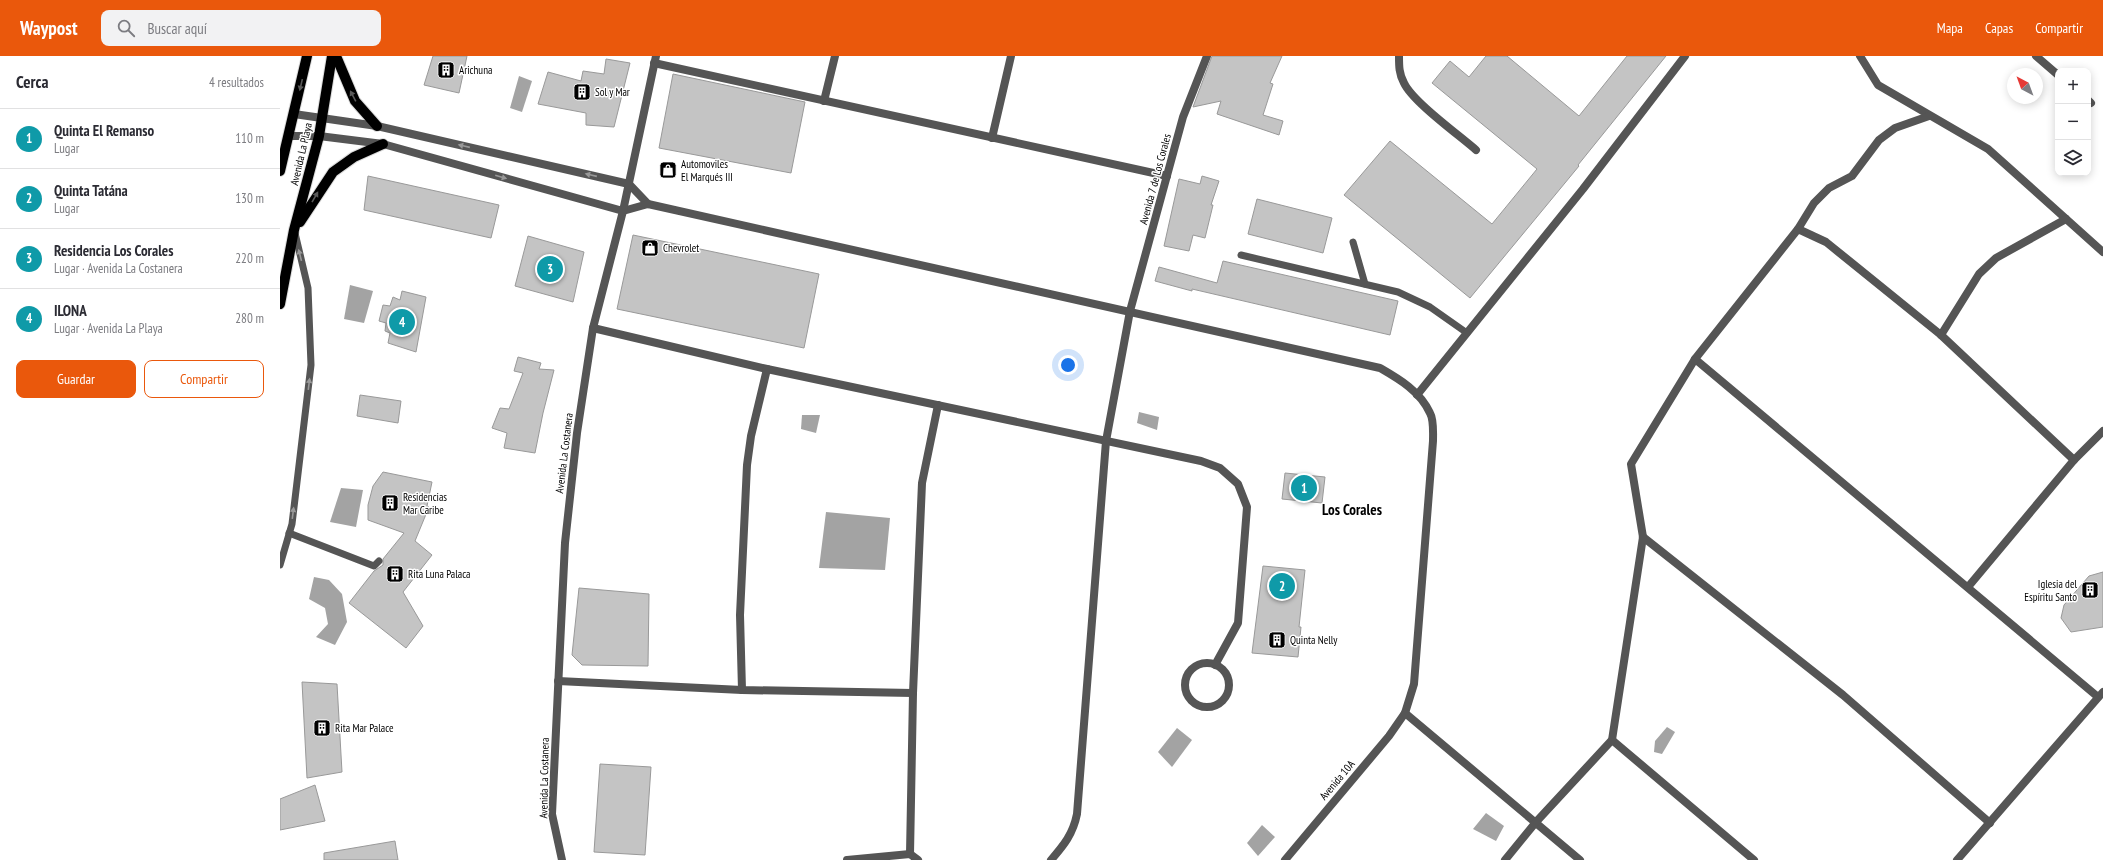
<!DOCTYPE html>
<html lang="es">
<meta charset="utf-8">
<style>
body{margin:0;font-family:"PT Sans Narrow",sans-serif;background:#f2f2f3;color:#2b2b33}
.controls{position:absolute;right:12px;top:12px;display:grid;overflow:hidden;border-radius:8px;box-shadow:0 2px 10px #0003}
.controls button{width:36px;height:36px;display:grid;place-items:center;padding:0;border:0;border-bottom:1px solid #e1e1e2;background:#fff;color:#2b2b33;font:20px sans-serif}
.compass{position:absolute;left:1727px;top:12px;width:36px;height:36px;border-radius:50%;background:#fff;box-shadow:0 2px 10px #0003;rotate:319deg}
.you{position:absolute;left:788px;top:309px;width:14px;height:14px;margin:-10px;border:3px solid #fff;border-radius:50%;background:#1a73e8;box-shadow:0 0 0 6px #1a73e833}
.badge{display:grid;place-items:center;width:26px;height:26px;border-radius:50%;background:#ea580c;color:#fff;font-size:13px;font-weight:700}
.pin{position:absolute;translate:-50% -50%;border:2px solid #fff;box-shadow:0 1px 4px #0006}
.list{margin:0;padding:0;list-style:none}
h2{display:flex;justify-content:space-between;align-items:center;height:52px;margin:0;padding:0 16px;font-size:17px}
h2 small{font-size:13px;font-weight:400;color:#7c7c81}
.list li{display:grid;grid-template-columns:26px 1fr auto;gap:12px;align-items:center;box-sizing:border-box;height:60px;padding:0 16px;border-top:1px solid #e1e1e2}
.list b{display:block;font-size:15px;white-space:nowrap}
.list p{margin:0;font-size:13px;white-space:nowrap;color:#7c7c81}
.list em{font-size:13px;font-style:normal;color:#7c7c81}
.actions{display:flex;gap:8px;padding:12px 16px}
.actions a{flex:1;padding:9px 0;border:1px solid #ea580c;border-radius:8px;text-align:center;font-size:14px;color:#ea580c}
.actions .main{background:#ea580c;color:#fff}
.icon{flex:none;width:22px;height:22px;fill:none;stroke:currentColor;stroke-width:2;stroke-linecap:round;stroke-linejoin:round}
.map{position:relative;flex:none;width:1823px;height:804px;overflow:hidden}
header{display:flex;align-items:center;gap:24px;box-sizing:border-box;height:56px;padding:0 20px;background:#ea580c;color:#fff}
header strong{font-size:19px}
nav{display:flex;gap:22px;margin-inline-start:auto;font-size:14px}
.search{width:280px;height:36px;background:#f2f2f3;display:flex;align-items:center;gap:10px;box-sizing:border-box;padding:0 14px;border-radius:8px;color:#7c7c81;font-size:15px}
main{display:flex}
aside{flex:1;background:#fff}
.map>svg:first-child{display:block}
.water{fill:#a3a3a3}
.building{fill:#c4c4c4;stroke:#999}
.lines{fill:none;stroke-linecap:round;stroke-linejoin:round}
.primary-casing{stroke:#dbdbdb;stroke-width:12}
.service{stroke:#555;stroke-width:7}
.minor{stroke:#555;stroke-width:8}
.primary{stroke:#000;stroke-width:10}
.oneway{fill:#595959}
.oneway2{fill:#999}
.labels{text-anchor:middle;stroke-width:3;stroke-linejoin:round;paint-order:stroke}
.poi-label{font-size:11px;fill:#000;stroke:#fff;text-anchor:start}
.street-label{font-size:11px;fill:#000;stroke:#fff}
.district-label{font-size:15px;font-weight:bold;fill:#000;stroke:#fff}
</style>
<header>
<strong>Waypost</strong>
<div class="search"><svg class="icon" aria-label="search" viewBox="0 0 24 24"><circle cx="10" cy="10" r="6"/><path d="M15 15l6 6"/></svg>Buscar aquí</div>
<nav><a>Mapa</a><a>Capas</a><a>Compartir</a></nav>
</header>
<main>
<aside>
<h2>Cerca<small>4 resultados</small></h2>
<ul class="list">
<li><span class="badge" style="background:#0f9aa8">1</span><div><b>Quinta El Remanso</b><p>Lugar</p></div><em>110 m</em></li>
<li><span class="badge" style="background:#0f9aa8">2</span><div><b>Quinta Tatána</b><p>Lugar</p></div><em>130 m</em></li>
<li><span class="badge" style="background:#0f9aa8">3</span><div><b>Residencia Los Corales</b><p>Lugar · Avenida La Costanera</p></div><em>220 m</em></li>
<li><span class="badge" style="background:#0f9aa8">4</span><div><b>ILONA</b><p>Lugar · Avenida La Playa</p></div><em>280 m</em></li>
</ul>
<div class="actions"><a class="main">Guardar</a><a>Compartir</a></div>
</aside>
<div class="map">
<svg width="1823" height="804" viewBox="0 0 1823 804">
<rect width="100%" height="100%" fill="#fff"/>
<g class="water">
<path d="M239,20L252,25L242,56L230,52Z"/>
<path d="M70,229L93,235L84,267L64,263Z"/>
<path d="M859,356L879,361L877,374L857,367Z"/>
<path d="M522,359H540L536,377L521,373Z"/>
<path d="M61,432L83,434L76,471L50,466Z"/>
<path d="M546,456L610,462L605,514L539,512Z"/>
<path d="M34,521L49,524L62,538L67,566L55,589L36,581L48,568L45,552L29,543Z"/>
<path d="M1387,671L1395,676L1382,698L1374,696L1375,685Z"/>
<path d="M897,672L912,684L892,711L878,696Z"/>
<path d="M1206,757L1224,770L1216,785L1193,773Z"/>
<path d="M982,769L995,781L978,800L967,787Z"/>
</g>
<g class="building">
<path d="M153,0H187L179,37L144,29Z"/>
<path d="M932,0H1002L990,27L993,28L983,59L1003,65L999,79L937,58L941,45L913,51Z"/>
<path d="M1206,0H1227L1299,60L1347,0H1386L1298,109L1299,110L1190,242L1064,139L1110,85L1212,168L1257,113L1152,27L1170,5L1189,21Z"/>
<path d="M326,3L350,7L334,71L306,69V57L258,48L268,16L301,25L303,15L324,18Z"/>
<path d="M393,18L525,46L511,117L379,92Z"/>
<path d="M88,120L219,149L211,182L84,154Z"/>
<path d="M922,120L939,125L931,149H933L925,182L913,179L909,195L884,190L899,123L920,128Z"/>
<path d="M977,143L1052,162L1043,197L968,178Z"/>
<path d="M353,179L539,218L524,292L337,253Z"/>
<path d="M248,180L304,196L293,246L235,230Z"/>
<path d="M943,205L1118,245L1110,279L912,233V235L875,225L879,211L937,227Z"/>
<path d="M122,235L146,241L136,296L108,287L110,277L105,275L106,267L99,265L103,249L110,250L113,241L120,244Z"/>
<path d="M238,301L261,307L259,313L274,314L263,357L255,397L224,392L227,377L212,372L220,352L229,353L243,317L234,315Z"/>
<path d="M80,339L121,345L118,367L77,360Z"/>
<path d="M103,416L152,426L147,450L149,451L135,485L152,499L123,536L143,570L126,592L69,547L94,515L103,509V503L124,477L88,464V449L93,430Z"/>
<path d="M1005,417L1045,421L1042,447L1002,443Z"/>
<path d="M983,510L1025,514L1019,571H1021L1018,601L972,597Z"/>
<path d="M1823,516V571L1791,576L1781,562L1784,549L1809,520Z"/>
<path d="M299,532L369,538L368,610L302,609L292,599Z"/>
<path d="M22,626L57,628L62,716L27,722Z"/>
<path d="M320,708L371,711L365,799L314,796Z"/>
<path d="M35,729L45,765L0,774V743Z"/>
<path d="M115,785L118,804H44V797Z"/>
</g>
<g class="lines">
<g class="primary-casing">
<g id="primary">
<path d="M56,0L75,45L97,70"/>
<path d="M0,115L27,0"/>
<path d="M20,166L53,116L74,101L103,88"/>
<path d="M0,248L14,174L39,80L52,0"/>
</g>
</g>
<g class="service">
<path d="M1073,186L1085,228"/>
<path d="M961,199L1118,236L1150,251L1187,277"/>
<path d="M9,477L94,510L99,505"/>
<path d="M0,509L12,468L31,309L28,232L15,177"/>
</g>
<g class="minor">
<path d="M1119,0C1119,10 1119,18 1124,27C1133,46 1179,79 1196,94"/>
<path d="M1580,0L1598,29L1708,93L1823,196"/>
<path d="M1756,0L1778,19"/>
<path d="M374,7L887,120"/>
<path d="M1808,44L1811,47"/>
<path d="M544,45L555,0"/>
<path d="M14,58L97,70L349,128L368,148"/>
<path d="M9,80H39L103,88L343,155L368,148L1100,312C1119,323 1140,335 1150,357C1154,364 1153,377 1153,385L1134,628L1125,657L1109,680L1005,804"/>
<path d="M712,82L731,0"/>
<path d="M1518,173L1534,147L1549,132L1572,120L1599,84L1615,72L1649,60"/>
<path d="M313,272L487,313L921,405L940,412L958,428L967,451L958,567L935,609"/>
<path d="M1661,279L1699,218L1716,202L1786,163"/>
<path d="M1415,303L1818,641"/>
<path d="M1137,339L1303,133L1405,0"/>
<path d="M1363,481L1563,639L1710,767"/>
<path d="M1688,531L1794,404L1823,375"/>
<circle cx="927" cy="629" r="22"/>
<path d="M278,625L462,634L633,637"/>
<path d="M462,634L460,559L467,409L471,380L487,313"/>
<path d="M1125,657L1300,804"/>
<path d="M1332,684L1474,804"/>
<path d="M630,798L633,637L642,427L658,349"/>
<path d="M282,804L272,758L285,487L297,377L313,272L343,155L376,0"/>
<path d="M567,804L630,798L638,804"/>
<path d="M771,804C784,789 793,778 797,758L826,385L850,255L903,61L927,0"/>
<path d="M1225,804L1256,766L1332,684L1363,481L1351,408L1415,303L1518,173L1546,186L1661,279L1794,404"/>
<path d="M1677,804L1823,636"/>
</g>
<use href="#primary" class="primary"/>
</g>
<defs><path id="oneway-solid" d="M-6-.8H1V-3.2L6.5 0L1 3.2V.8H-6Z"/></defs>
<g class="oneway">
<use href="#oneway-solid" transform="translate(21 29) rotate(103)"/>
<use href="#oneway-solid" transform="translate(73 40) rotate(-118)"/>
<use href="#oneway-solid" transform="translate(35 141) rotate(-60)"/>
</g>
<g class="oneway2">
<use href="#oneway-solid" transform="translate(184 90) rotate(-167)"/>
<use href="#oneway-solid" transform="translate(311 119) rotate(-167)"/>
<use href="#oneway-solid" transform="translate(221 121) rotate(16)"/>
<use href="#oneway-solid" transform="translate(20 199) rotate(-104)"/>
<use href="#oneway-solid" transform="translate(29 328) rotate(-83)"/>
<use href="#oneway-solid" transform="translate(13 457) rotate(-83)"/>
</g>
<defs>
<g id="building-square" transform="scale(0.9)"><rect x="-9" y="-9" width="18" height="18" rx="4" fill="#000" stroke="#fff"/><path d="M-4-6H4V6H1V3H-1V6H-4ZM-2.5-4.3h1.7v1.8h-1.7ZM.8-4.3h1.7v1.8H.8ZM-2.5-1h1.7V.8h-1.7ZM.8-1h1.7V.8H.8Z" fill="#fff"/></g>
<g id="shop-square" transform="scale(0.9)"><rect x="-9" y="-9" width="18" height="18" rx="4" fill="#000" stroke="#fff"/><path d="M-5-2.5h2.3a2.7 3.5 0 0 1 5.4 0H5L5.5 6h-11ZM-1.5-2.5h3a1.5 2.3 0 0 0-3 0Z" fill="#fff"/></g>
</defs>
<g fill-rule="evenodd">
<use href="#building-square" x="166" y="14"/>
<use href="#building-square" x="302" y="36"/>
<use href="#shop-square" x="388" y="114"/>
<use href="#shop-square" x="370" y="192"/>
<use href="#building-square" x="110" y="447"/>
<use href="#building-square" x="115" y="518"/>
<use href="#building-square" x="1810" y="534"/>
<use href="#building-square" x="997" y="584"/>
<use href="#building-square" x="42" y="672"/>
</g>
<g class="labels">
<g class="poi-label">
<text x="179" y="18">Arichuna</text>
<text x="315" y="40">Sol y Mar</text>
<text x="401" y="112">Automoviles<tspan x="401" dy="13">El Marqués III</tspan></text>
<text x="383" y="196">Chevrolet</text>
<text x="123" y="445">Residencias<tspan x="123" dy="13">Mar Caribe</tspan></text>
<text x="128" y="522">Rita Luna Palaca</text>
<text x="1797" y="532" text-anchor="end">Iglesia del<tspan x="1797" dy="13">Espíritu Santo</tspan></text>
<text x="1010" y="588">Quinta Nelly</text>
<text x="55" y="676">Rita Mar Palace</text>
</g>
<g class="street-label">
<text transform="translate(21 98) rotate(-77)" y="4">Avenida La Playa</text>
<text transform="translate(875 123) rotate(-75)" y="4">Avenida 7 de Los Corales</text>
<text transform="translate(284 397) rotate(-83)" y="4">Avenida La Costanera</text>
<text transform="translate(264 722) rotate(-89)" y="4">Avenida La Costanera</text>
<text transform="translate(1057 724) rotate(-50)" y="4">Avenida 10A</text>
</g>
<g class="district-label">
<text x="1072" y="459">Los Corales</text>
</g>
</g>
</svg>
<div class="controls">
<button>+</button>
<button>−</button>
<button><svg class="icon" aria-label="layers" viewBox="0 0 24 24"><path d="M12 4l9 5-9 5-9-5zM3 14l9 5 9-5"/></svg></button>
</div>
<svg class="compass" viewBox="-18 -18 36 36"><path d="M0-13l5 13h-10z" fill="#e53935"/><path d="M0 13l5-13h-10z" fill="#7c7c81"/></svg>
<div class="you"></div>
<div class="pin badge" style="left:1024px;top:432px;background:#0f9aa8">1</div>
<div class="pin badge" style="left:1002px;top:530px;background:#0f9aa8">2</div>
<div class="pin badge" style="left:270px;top:213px;background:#0f9aa8">3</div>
<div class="pin badge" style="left:122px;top:266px;background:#0f9aa8">4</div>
</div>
</main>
